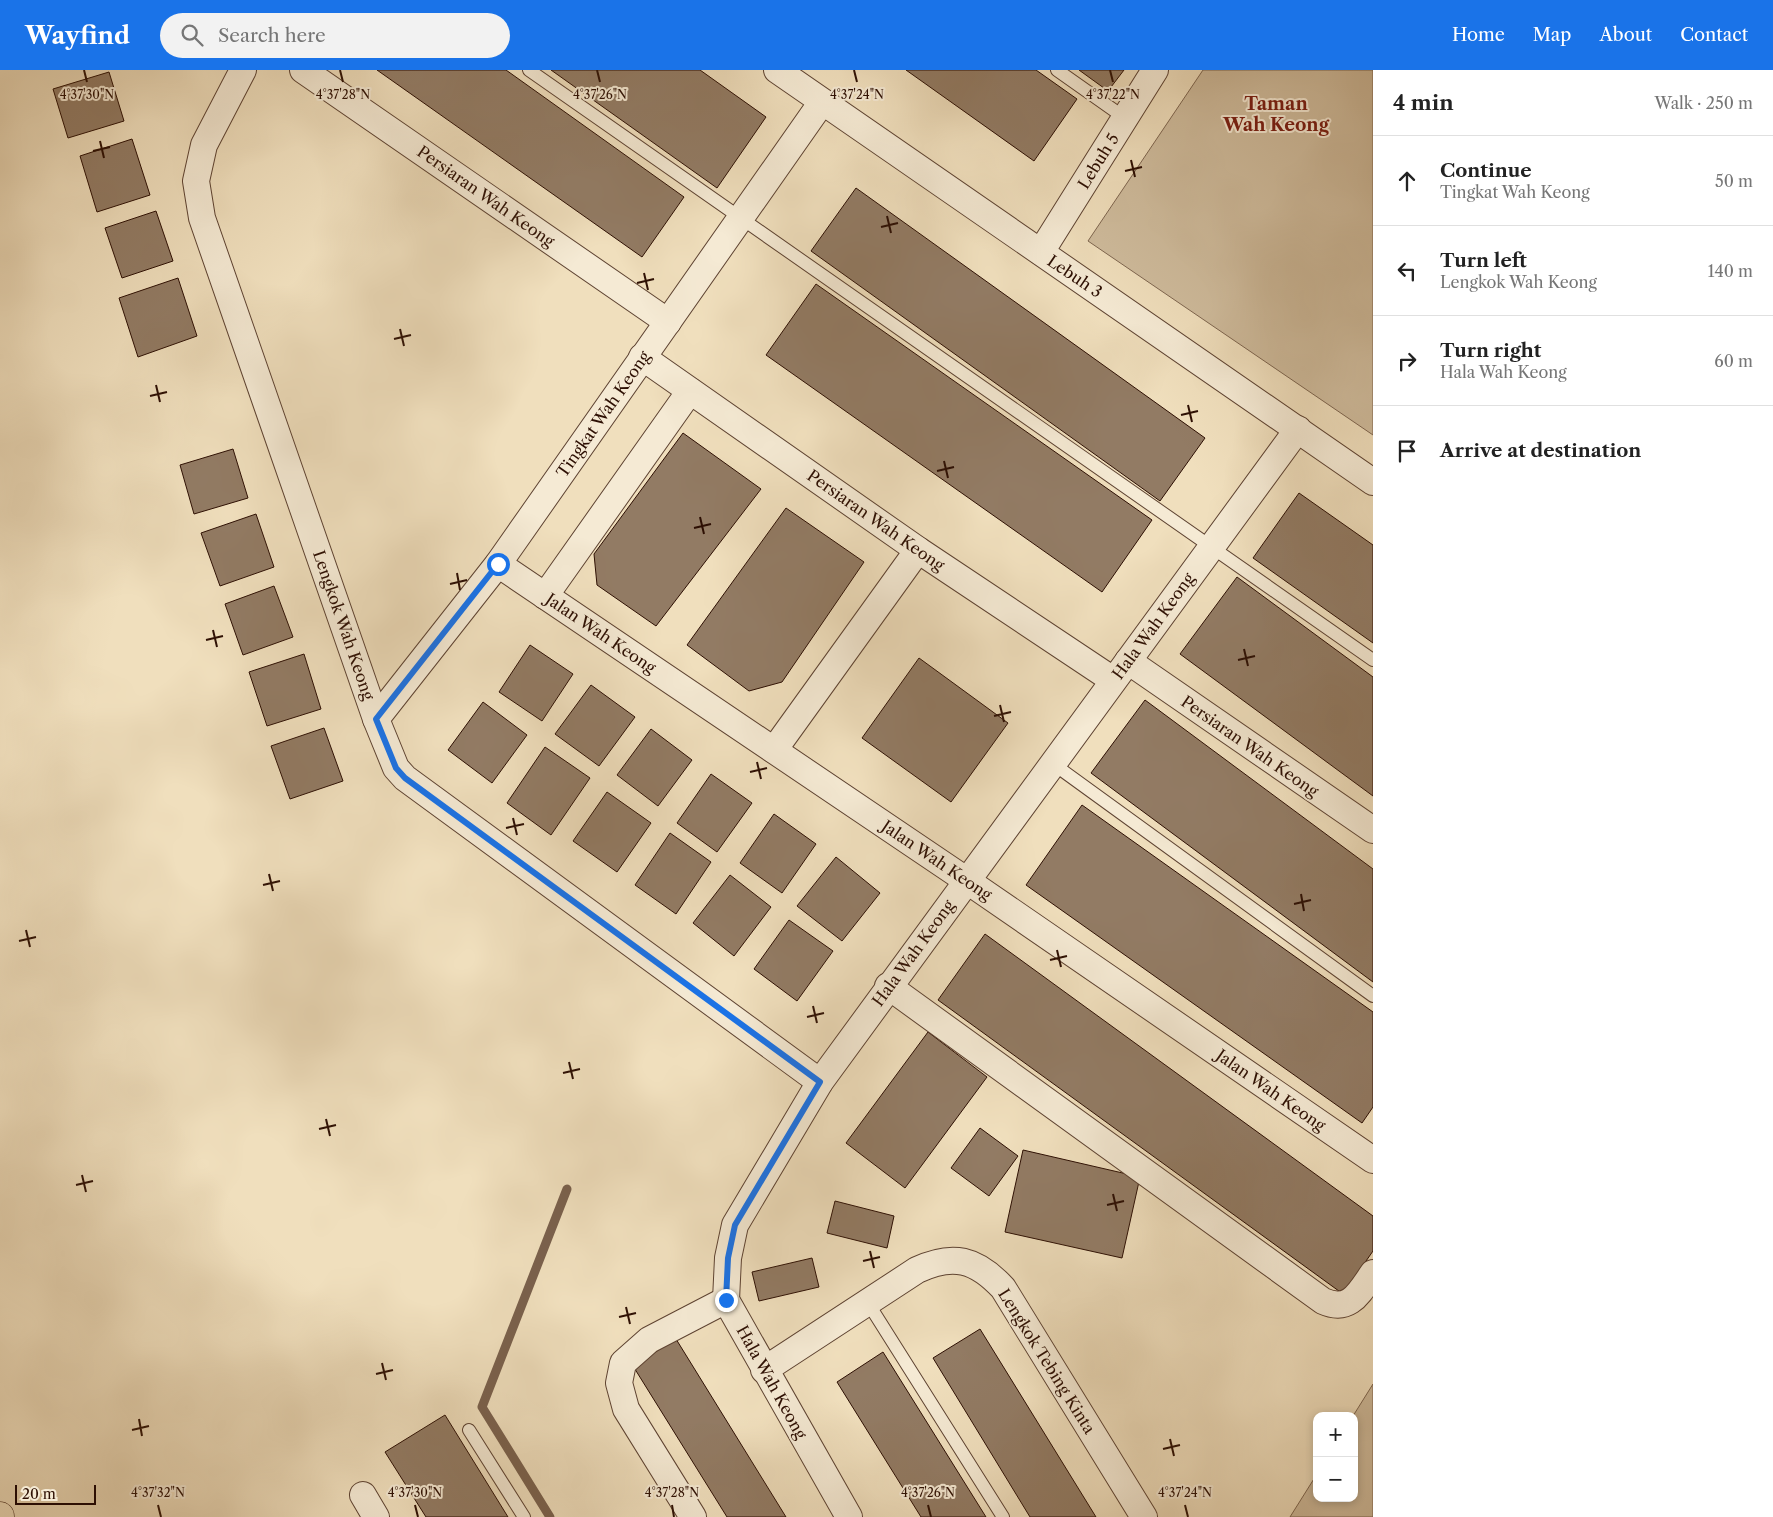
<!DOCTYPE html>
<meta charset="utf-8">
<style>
body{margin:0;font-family:"Libre Caslon Text",serif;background:#f2f2f2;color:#222}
.controls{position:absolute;right:15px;bottom:15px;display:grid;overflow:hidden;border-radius:10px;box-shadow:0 2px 8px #0003}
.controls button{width:45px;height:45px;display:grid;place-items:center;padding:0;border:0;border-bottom:1px solid #e0e0e0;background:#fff;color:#222;font:25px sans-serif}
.scale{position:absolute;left:15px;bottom:12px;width:81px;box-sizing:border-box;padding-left:5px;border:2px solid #2d0f03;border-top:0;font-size:14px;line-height:18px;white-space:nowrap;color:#2d0f03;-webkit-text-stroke:4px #f5ead4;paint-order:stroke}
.stop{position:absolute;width:15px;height:15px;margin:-11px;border:4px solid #1a73e8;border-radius:50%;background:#fff}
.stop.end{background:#1a73e8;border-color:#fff;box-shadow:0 1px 5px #0008}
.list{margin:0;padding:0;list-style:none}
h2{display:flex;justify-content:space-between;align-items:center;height:65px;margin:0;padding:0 20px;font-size:21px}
h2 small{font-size:16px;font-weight:400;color:#767676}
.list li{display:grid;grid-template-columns:32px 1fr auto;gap:15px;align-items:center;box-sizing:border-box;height:90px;padding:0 20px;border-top:1px solid #e0e0e0}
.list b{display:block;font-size:19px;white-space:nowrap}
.list p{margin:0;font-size:16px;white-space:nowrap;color:#767676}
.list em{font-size:16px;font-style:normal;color:#767676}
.icon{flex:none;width:28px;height:28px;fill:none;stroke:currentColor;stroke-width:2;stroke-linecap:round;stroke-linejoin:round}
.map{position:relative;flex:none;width:1373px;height:1447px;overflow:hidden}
header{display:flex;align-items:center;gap:30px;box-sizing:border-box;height:70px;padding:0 25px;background:#1a73e8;color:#fff}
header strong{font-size:24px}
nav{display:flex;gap:28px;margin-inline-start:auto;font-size:18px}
.search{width:350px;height:45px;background:#f2f2f2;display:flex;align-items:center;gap:12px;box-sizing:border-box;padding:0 18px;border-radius:28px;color:#767676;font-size:19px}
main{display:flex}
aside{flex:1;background:#fff}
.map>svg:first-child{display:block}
.green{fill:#cfbc9d;stroke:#7e6650}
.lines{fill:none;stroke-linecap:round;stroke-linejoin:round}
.stream{stroke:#7a614d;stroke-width:9}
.building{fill:#927b64;stroke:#2d0f03}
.service-casing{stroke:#5e4332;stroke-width:14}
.minor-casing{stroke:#5e4332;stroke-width:28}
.primary-casing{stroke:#2d0f03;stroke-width:29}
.service{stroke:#f5ead4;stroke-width:12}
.minor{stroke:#f5ead4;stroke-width:26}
.primary{stroke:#f0dfbd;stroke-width:28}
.route{stroke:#1a73e8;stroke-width:6}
.ticks{fill:none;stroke:#2d0f03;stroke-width:2}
.labels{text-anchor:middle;stroke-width:4;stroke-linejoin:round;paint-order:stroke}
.street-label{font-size:16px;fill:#2d0f03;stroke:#f5ead4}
.neighbourhood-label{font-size:18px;font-weight:bold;fill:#7a1f14;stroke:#f5ead4}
.ticks-label{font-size:12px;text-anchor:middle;fill:#2d0f03;stroke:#f5ead4;stroke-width:4;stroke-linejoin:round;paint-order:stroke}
</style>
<header>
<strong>Wayfind</strong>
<div class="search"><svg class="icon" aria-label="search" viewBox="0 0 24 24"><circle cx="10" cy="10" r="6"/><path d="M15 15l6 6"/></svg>Search here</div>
<nav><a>Home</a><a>Map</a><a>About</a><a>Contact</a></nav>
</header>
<main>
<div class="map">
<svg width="1373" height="1447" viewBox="0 0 1373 1447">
<rect width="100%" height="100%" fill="#f0dfbd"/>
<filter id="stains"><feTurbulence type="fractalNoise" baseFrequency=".004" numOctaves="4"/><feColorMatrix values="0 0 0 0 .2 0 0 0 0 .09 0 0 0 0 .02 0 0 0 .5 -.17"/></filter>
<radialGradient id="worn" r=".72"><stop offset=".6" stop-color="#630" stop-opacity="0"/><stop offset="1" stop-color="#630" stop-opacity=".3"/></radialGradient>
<g class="green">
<path d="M1203,0H1373V365L1088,171Z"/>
<path d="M1373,1314V1447H1290L1317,1404V1428H1354L1353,1346Z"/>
</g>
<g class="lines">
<path class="stream" d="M550,1447L482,1337L567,1119"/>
</g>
<g class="building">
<path d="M377,0H506L684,127L642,187Z"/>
<path d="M551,0H700L766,47L717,118Z"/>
<path d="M906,0H1036L1077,29L1034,91Z"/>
<path d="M1079,0H1124L1108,21Z"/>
<path d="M109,2L124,51L68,68L53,19Z"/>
<path d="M132,69L150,125L97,142L80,86Z"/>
<path d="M856,118L1205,368L1160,431L811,181Z"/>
<path d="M156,141L173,191L122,208L105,158Z"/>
<path d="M178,208L197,266L138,287L119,228Z"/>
<path d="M816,214L1152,450L1102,522L766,285Z"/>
<path d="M683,363L761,419L656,556L597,515L594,484Z"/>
<path d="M233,379L248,428L194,444L180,395Z"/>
<path d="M1299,423L1373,475V573L1253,488Z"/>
<path d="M786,438L864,492L782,612L749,621L687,575Z"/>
<path d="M256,444L274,497L220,516L201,463Z"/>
<path d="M1237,507L1373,607V726L1180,584Z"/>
<path d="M274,516L293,567L243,585L225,534Z"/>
<path d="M530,575L573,604L542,651L499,622Z"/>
<path d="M304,584L321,639L267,656L249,602Z"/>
<path d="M919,588L1008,653L951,732L862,668Z"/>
<path d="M591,615L635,647L599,696L555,664Z"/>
<path d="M1145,630L1373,799V912L1091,703Z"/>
<path d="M483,632L527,665L492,713L448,680Z"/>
<path d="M324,658L343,711L290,729L271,676Z"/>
<path d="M651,659L692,690L658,736L617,705Z"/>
<path d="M545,677L590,708L551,765L507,733Z"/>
<path d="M711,704L752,733L717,782L677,753Z"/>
<path d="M607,722L651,753L617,802L573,771Z"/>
<path d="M1082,735L1373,942V1037L1362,1053L1026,815Z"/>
<path d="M774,744L816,774L782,823L740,793Z"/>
<path d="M670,763L711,792L676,844L635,815Z"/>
<path d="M836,787L880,823L842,871L797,836Z"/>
<path d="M730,805L771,837L734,886L693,853Z"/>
<path d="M789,850L833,881L797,931L754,899Z"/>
<path d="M985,864L1373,1146V1181L1343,1224L938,930Z"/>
<path d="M928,962L987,1007L905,1118L846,1073Z"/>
<path d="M980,1058L1018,1086L989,1126L951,1098Z"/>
<path d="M1023,1080L1140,1107L1122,1188L1005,1162Z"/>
<path d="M835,1131L894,1146L887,1178L827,1163Z"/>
<path d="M812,1188L819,1217L759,1231L752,1202Z"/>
<path d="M980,1259L1096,1447H1030L933,1288Z"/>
<path d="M676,1269L786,1447H727L633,1296Z"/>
<path d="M883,1282L986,1447H921L837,1312Z"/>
<path d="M445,1345L508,1447H426L385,1382Z"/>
</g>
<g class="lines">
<g class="service-casing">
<g id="service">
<path d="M529,0L1373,590"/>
<path d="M1057,0L1125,48"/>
<path d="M1052,693L1373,926"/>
<path d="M868,1233L1003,1447"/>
<path d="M469,1360L524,1447"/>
</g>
</g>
<g class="minor-casing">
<g id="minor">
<path d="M243,0L204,75L196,111L202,148L376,649L396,698L405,708L820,1012"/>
<path d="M303,0L668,252"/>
<path d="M777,0L1373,412"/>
<path d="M1041,182L1155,0"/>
<path d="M642,287L918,480L1113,610"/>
<path d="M498,494L966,810L1373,1090"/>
<path d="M545,526L690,321"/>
<path d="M1128,591L1373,760"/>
<path d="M376,649L498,494L822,32"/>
<path d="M774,680L918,480"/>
<path d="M888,916L1323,1231C1350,1243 1359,1223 1373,1203"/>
<path d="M764,1300L917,1200C953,1183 976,1189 1003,1218L1144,1447"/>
<path d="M363,1425L376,1447"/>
<path d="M693,1447L626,1339L619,1313L623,1293L649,1270L726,1230"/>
<path d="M849,1447L726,1230L728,1188L735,1155L820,1012L1298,359"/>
</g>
</g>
<g class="primary-casing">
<path id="primary" d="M0,1446V1447"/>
</g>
<use href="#service" class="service"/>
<use href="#minor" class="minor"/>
<use href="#primary" class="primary"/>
</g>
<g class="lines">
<path class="route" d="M498,494L376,649L396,698L405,708L820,1012L735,1155L728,1188L726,1230"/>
</g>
<path class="ticks" d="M84,0L87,12M340,0L343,12M597,0L600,12M854,0L857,12M1110,0L1113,12M100,71L104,88M93,81L110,77M1131,90L1135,107M1125,101L1142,97M887,146L891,163M881,157L898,153M644,203L648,220M637,213L654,209M400,259L404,276M394,269L411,265M156,315L160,332M150,326L167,322M1188,335L1192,352M1181,345L1198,341M944,391L948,408M937,401L954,397M700,447L704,464M694,458L711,454M457,503L460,520M450,514L467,510M213,560L217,577M206,570L223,566M1244,579L1248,596M1238,590L1255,586M1000,635L1004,652M994,646L1011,642M757,692L761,709M750,702L767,698M513,748L517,765M506,758L524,754M269,804L273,821M263,815L280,811M1301,824L1304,841M1294,834L1311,830M26,860L30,877M19,871L36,867M1057,880L1061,897M1050,890L1067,886M813,936L817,953M807,947L824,943M569,992L573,1009M563,1003L580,999M326,1049L330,1066M319,1059L336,1055M82,1105L86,1122M76,1115L93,1111M1113,1124L1117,1141M1107,1135L1124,1131M870,1181L874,1198M863,1191L880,1187M626,1237L630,1254M619,1247L636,1243M382,1293L386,1310M376,1304L393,1300M139,1349L142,1366M132,1360L149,1356M1170,1369L1174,1386M1163,1379L1180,1375M158,1435L161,1447M415,1435L418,1447M672,1435L674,1447M928,1435L931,1447M1185,1435L1188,1447"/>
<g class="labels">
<g class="street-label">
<text transform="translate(1098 91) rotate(-58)" y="6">Lebuh 5</text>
<text transform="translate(486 126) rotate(35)" y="6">Persiaran Wah Keong</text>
<text transform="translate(1075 206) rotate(34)" y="6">Lebuh 3</text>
<text transform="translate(603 344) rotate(-55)" y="6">Tingkat Wah Keong</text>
<text transform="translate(876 450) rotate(35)" y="6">Persiaran Wah Keong</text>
<text transform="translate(344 555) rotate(71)" y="6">Lengkok Wah Keong</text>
<text transform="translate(1153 556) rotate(-54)" y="6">Hala Wah Keong</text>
<text transform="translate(601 563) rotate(34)" y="6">Jalan Wah Keong</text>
<text transform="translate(1250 676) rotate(35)" y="6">Persiaran Wah Keong</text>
<text transform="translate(937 790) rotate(34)" y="6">Jalan Wah Keong</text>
<text transform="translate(913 883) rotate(-54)" y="6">Hala Wah Keong</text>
<text transform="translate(1271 1020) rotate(35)" y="6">Jalan Wah Keong</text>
<text transform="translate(1047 1291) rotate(58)" y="6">Lengkok Tebing Kinta</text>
<text transform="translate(772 1312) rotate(61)" y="6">Hala Wah Keong</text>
</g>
<g class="neighbourhood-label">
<text x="1276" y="40">Taman<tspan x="1276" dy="21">Wah Keong</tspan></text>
</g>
</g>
<g class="ticks-label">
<text x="87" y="29">4°37'30"N</text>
<text x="343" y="29">4°37'28"N</text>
<text x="600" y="29">4°37'26"N</text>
<text x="857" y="29">4°37'24"N</text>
<text x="1113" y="29">4°37'22"N</text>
<text x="158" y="1427">4°37'32"N</text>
<text x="415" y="1427">4°37'30"N</text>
<text x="672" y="1427">4°37'28"N</text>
<text x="928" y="1427">4°37'26"N</text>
<text x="1185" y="1427">4°37'24"N</text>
</g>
<rect width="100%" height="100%" filter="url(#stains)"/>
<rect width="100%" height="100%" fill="url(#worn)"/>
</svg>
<div class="controls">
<button>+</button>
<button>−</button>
</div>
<div class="scale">20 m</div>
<div class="stop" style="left:498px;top:494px"></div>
<div class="stop end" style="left:726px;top:1230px"></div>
</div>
<aside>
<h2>4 min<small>Walk · 250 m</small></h2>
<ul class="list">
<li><svg class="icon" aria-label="ahead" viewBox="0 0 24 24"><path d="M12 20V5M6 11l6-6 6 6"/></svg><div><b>Continue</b><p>Tingkat Wah Keong</p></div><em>50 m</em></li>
<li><svg class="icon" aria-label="left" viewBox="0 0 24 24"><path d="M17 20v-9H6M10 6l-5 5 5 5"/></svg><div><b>Turn left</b><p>Lengkok Wah Keong</p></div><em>140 m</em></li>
<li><svg class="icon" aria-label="right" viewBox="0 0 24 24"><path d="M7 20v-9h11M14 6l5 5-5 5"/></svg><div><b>Turn right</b><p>Hala Wah Keong</p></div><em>60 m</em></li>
<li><svg class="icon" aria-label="arrive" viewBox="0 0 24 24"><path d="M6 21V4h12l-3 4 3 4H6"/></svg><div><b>Arrive at destination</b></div></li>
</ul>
</aside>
</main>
